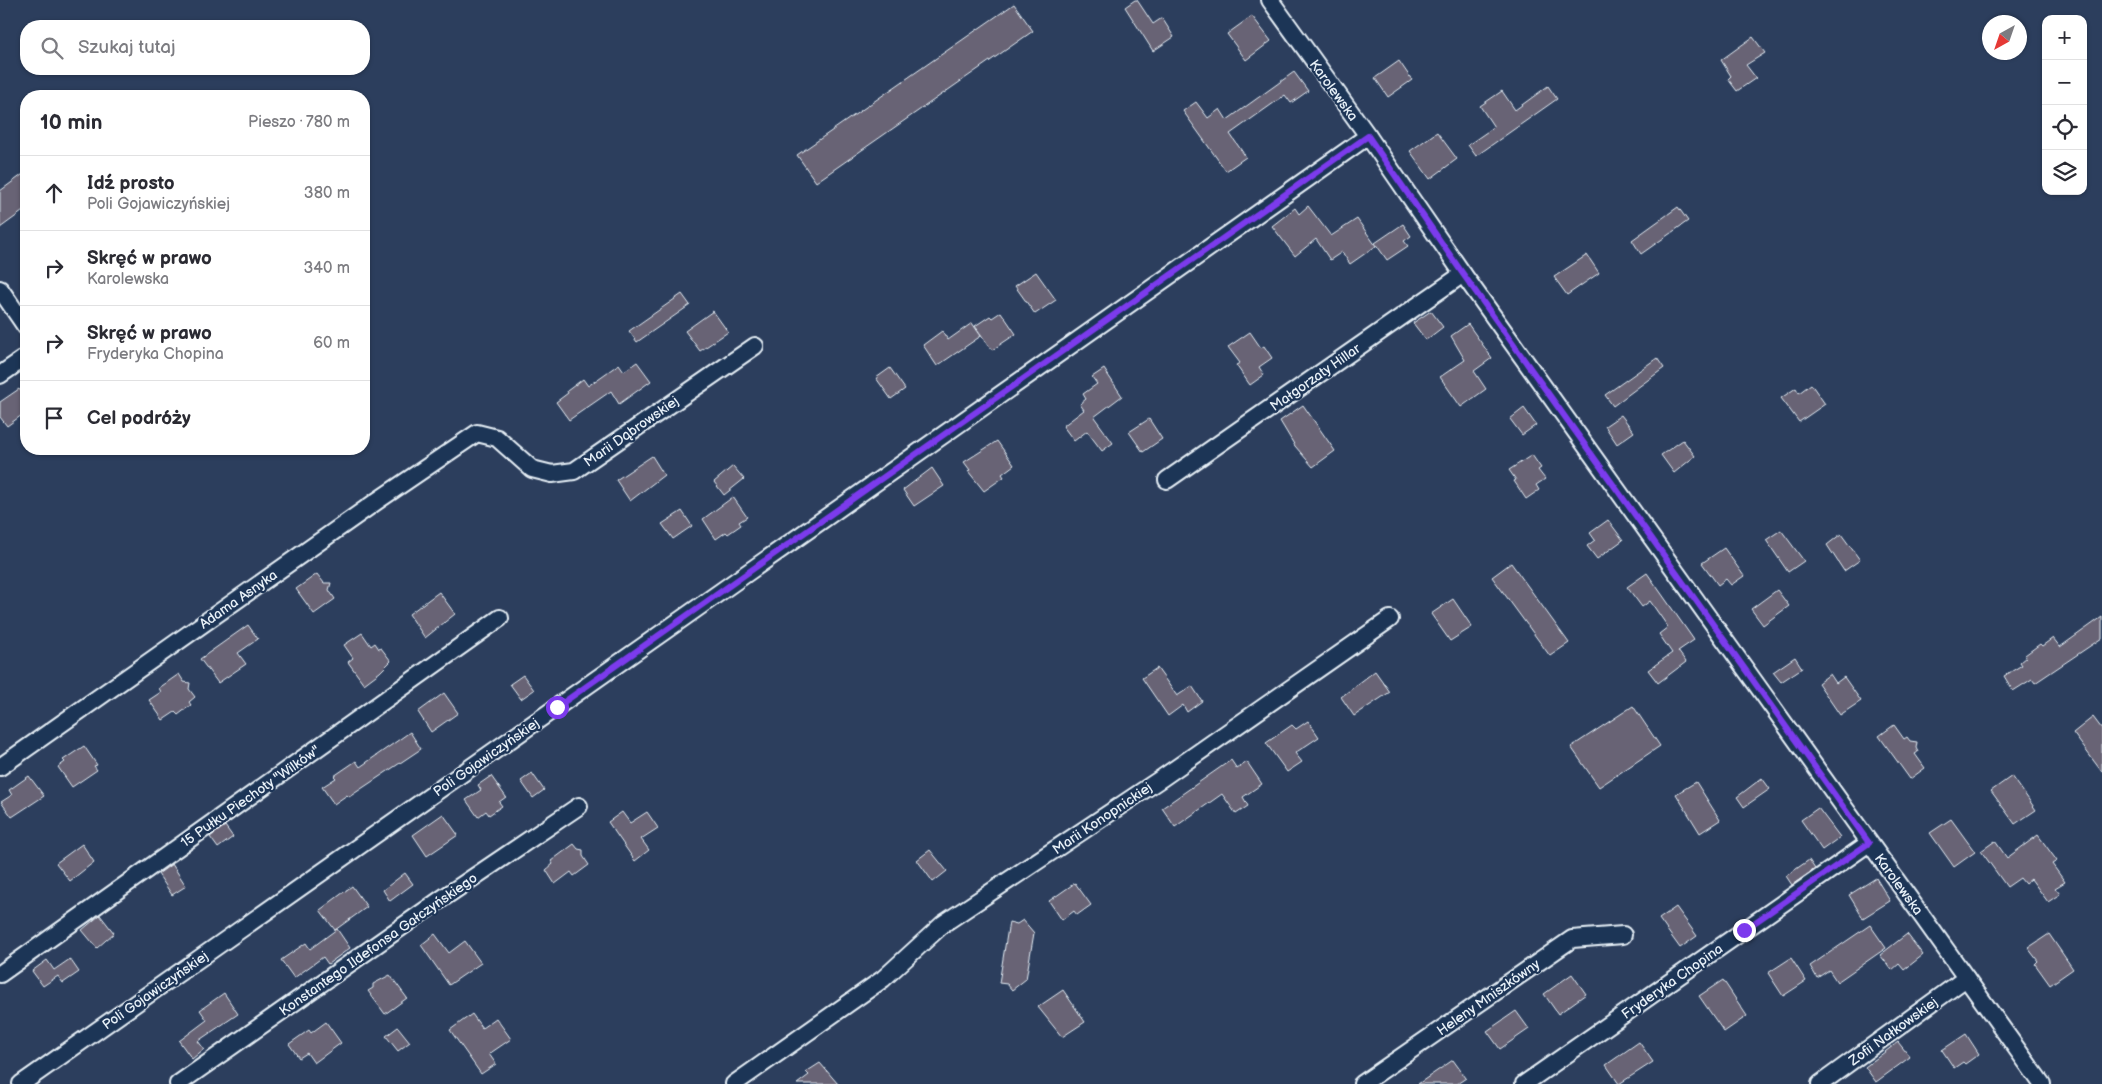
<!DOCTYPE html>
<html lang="pl">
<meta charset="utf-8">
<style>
body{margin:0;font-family:"Balsamiq Sans",sans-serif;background:#f2f2f3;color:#2b2b33}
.controls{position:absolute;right:15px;top:15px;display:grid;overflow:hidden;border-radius:10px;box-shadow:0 1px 4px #0004}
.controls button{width:45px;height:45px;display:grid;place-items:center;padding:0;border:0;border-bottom:1px solid #e1e1e2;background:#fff;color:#2b2b33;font:25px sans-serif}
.compass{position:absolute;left:1982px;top:15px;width:45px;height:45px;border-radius:50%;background:#fff;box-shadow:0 1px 4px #0004;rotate:220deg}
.stop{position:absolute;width:15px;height:15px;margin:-11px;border:4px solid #7c3aed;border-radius:50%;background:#fff}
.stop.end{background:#7c3aed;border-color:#fff;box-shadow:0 1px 5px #0008}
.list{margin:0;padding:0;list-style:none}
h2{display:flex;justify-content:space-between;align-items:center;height:65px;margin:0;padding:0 20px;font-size:21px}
h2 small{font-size:16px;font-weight:400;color:#7c7c81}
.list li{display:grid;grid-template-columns:32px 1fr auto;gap:15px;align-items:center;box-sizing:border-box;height:75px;padding:0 20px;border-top:1px solid #e1e1e2}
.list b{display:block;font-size:19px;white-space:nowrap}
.list p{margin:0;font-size:16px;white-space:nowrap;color:#7c7c81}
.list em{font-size:16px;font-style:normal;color:#7c7c81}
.icon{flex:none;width:28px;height:28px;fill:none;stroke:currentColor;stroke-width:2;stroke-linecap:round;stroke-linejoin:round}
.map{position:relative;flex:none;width:2102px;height:1084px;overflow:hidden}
.search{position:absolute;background:#fff;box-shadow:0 1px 4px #0004;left:20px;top:20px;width:350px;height:55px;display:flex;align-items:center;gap:12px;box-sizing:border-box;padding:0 18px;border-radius:20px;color:#7c7c81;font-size:19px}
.panel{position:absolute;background:#fff;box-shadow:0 1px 4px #0004;left:20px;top:90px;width:350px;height:365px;border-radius:20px}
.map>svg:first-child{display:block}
.building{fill:#686375;stroke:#e8f1f8}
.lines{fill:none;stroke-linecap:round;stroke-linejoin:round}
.minor-casing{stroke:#e8f1f8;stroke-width:20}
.minor{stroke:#1d3557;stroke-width:16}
.route{stroke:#7c3aed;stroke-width:6}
.labels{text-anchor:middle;stroke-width:4.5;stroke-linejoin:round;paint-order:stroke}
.street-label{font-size:14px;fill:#e8f1f8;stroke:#1d3557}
</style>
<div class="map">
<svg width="2102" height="1084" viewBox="0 0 2102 1084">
<rect width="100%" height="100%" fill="#2c3e5d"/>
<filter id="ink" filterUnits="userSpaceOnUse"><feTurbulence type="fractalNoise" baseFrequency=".02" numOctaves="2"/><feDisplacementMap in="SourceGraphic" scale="10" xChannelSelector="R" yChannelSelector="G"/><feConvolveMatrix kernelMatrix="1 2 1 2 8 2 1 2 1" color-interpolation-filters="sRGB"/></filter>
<g filter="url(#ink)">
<g class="building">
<path d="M1135,0H1137L1153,24L1162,18L1174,37L1153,51L1125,7Z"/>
<path d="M1014,4L1033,31L816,182L797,155Z"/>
<path d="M1252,16L1271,41L1246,60L1227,34Z"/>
<path d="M1753,37L1765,53L1746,65L1756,78L1737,91L1728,79L1731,76L1721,60Z"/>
<path d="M1399,61L1412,80L1388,97L1375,78Z"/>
<path d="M1294,72L1308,91L1291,103L1285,95L1230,134L1246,157L1226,171L1183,111L1196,102L1208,118L1220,109L1227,120Z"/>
<path d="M1548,86L1557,99L1476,156L1468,145L1494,127L1480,106L1502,91L1515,110Z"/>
<path d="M1437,132L1457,159L1430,179L1410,151Z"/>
<path d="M26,172V209L0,228V191Z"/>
<path d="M1308,206L1331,236L1357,219L1376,246L1350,264L1342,252L1330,260L1316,239L1295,256L1272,226L1295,208L1299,214Z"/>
<path d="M1678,207L1688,221L1641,254L1632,240Z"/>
<path d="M1403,224L1411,236L1404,241L1408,246L1387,260L1375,243Z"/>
<path d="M1587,255L1599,273L1567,295L1554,277Z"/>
<path d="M1036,272L1056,300L1035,314L1015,286Z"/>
<path d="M682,294L690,305L637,342L629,331Z"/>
<path d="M713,311L728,332L700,351L685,331Z"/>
<path d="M1431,311L1443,327L1426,340L1413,323Z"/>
<path d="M1001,312L1016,334L992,350L975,326L990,316L992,318Z"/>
<path d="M972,323L981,336L937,366L923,345L942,331L948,340Z"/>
<path d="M1468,324L1492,358L1474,371L1486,389L1461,407L1440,377L1465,360L1451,336Z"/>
<path d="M1250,332L1261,348L1264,346L1272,358L1259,367L1264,375L1250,385L1236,365L1240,363L1228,347Z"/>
<path d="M1657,358L1664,368L1613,406L1605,395Z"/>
<path d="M637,362L651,381L619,404L611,391L569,420L556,402L568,393L567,391L583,379L588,386L619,364L624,371Z"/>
<path d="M890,368L905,389L891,399L876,378Z"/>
<path d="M1104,369L1122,396L1094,417L1113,443L1102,451L1087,431L1074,441L1063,426L1084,410L1080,404L1086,399L1083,394L1097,384L1092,377Z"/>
<path d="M1811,384L1825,404L1799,422L1781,398L1796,388L1799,393Z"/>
<path d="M19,389L26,398V412L7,426L0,417V402Z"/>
<path d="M1303,405L1335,451L1313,467L1295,446L1280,421Z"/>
<path d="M1524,408L1536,425L1522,435L1510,419Z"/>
<path d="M1621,415L1634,432L1617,444L1605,426Z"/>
<path d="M1149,419L1162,439L1143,452L1129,432Z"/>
<path d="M1683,440L1695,456L1674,473L1661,455Z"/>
<path d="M997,441L1014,465L1002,474L1004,477L984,491L968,471L970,470L964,462Z"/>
<path d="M1532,455L1541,468L1538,470L1545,479L1536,485L1539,490L1526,499L1514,481L1516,480L1509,470Z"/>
<path d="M652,456L664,475L630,501L616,480Z"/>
<path d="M733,466L744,479L724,495L714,482Z"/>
<path d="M932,468L944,486L914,506L903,490Z"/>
<path d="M733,497L747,517L739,522L741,525L728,534L726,532L716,539L703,519Z"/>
<path d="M682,511L692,526L673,539L662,524Z"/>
<path d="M1608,520L1623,540L1597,559L1587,546L1595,540L1590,533Z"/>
<path d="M1781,530L1804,561L1788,572L1766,540Z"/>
<path d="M1841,534L1860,560L1844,571L1827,545Z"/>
<path d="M1724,548L1744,576L1731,585L1726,579L1718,585L1702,563Z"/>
<path d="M1511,563L1569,643L1550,656L1492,577Z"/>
<path d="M1647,573L1694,640L1678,651L1686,662L1658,683L1648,670L1672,653L1659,634L1668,627L1650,601L1642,607L1627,587Z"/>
<path d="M317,574L324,583H331L329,590L335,599L314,614L296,589Z"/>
<path d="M1777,590L1789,606L1763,625L1751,609Z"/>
<path d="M439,592L455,614L425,638L409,614Z"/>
<path d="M1453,599L1472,627L1450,641L1431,614Z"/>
<path d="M2102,617V638L2035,683L2032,679L2013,691L2004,676L2022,665L2020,662L2026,657L2025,655L2040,644L2042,646L2053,638L2060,647Z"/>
<path d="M248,625L258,639L238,653L246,664L218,683L200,659Z"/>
<path d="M362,633L371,646L375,643L379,649L381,648L391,661L380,672L364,684L348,662L353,658L344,645Z"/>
<path d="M1795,657L1802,668L1781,682L1773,672Z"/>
<path d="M1157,668L1177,696L1192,686L1202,701L1187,712L1183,705L1168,716L1142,678Z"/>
<path d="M1375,671L1390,692L1354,716L1341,697Z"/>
<path d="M179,674L184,682L190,683L189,689L195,697L189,702L191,705L178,715L175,712L163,720L149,700L161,692L159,688Z"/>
<path d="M1830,674L1836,683L1844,677L1861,701L1840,715L1818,683Z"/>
<path d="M523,675L534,690L521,699L510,684Z"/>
<path d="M444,693L458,713L431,732L418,712Z"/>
<path d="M1633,706L1660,746L1599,787L1571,747Z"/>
<path d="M2093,717L2102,729V772L2073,733Z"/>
<path d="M1308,721L1319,737L1295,753L1302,762L1287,772L1266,743L1292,725L1296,729Z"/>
<path d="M1894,725L1904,739L1907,737L1910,741L1917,742L1916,748L1918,752L1915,754L1925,768L1910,779L1879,736Z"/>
<path d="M410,732L421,749L349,797L347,795L334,804L322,787L336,778L334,776L356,761L360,767Z"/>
<path d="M84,746L97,765L94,766L97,770L72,787L58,767L65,762L63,760Z"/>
<path d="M1231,760L1237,769L1247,762L1262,784L1243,797L1248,806L1236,814L1222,794L1175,827L1162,808Z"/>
<path d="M532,773L544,790L533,798L521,781Z"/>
<path d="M29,776L44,796L12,817L1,802L12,795L9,790Z"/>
<path d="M491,776L506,797L499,802L502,806L489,815L486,811L478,817L466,800L481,790L478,785Z"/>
<path d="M2012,776L2036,810L2015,824L1991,791Z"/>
<path d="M1762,778L1770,789L1744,807L1737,797Z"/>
<path d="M1696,782L1720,820L1700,833L1676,794Z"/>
<path d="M1818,808L1840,837L1822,850L1801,820Z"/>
<path d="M622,812L630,823L647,812L658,828L641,839L649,850L635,861L608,822Z"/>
<path d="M443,814L458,835L427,856L413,835Z"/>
<path d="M1951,819L1975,852L1954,867L1930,833Z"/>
<path d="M225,826L233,837L218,848L210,837Z"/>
<path d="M2038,835L2057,861L2052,864L2065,882L2055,888L2060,894L2048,902L2031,879L2025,884L2020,878L2007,887L1981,851L1995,841L2007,858Z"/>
<path d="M82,844L94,862L70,881L56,863Z"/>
<path d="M574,844L578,849L583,850V856L589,865L574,876L571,872L555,884L546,870L553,864L551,861Z"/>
<path d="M930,850L947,871L933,882L917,860Z"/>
<path d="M1809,860L1815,869L1792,885L1786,876Z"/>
<path d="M172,864L186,886L172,895L158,874Z"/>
<path d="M405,873L413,884L390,901L383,890Z"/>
<path d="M1876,878L1890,901L1863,918L1849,895Z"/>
<path d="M1075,883L1091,905L1077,915L1074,911L1062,920L1049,901Z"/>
<path d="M352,886L367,907L335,930L320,910Z"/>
<path d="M1676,907L1697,936L1680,948L1659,919Z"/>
<path d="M100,915L114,933L97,948L82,930Z"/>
<path d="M1023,920L1034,933L1026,979L1012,990L1007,984L999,983L1009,922L1017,924Z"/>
<path d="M1870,925L1886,948L1837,982L1829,970L1817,978L1810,966Z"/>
<path d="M337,929L350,948L328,964L323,957L294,978L281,960L306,943L310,949Z"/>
<path d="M435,934L449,953L465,941L481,963L449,985L421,945Z"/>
<path d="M1907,934L1923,955L1904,970L1899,964L1892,970L1880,955Z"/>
<path d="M2049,934L2073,969L2050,985L2035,964L2038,961L2028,948Z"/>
<path d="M1791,958L1806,981L1783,996L1768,973Z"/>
<path d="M70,959L79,972L63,983L58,976L43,986L32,971L47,960L54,970Z"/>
<path d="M1572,974L1586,994L1558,1014L1544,994Z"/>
<path d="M390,975L407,998L385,1014L368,991L373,988V984Z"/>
<path d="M1723,980L1747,1016L1724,1032L1699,996Z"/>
<path d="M1063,990L1085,1022L1062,1037L1038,1007Z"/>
<path d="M224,993L238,1014L198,1041L204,1049L192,1059L179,1041L207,1020L200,1010Z"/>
<path d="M1516,1011L1529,1029L1500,1049L1487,1031Z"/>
<path d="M472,1014L482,1028L496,1018L511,1039L489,1054L496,1064L481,1074L450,1030Z"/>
<path d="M326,1022L341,1043L314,1063L307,1053L299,1058L289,1044L309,1030L311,1033Z"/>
<path d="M398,1027L410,1042L398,1051L386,1036Z"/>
<path d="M1966,1034L1979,1054L1965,1064L1963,1062L1954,1068L1942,1050Z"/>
<path d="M1639,1042L1653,1062L1619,1084L1606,1065Z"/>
<path d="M1898,1042L1910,1057L1876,1082L1865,1067Z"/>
<path d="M1453,1060L1466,1078L1457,1084H1418Z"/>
<path d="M820,1063L838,1084H797L809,1075L806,1072Z"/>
</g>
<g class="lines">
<g class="minor-casing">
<g id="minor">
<path d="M1270,0L1368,136L1463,274L2042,1084"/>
<path d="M0,289L26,327"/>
<path d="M0,375L26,357"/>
<path d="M1167,480L1463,274"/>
<path d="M0,767L377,501L477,433L497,438L532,469L552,474L574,471L755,346"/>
<path d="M0,974L500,618"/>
<path d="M21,1084L1368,136"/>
<path d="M178,1084L440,900L579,806"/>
<path d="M734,1084L883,979L943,924L1162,778L1390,619"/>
<path d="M1362,1084L1572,939L1623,935"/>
<path d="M1524,1084L1869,843"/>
<path d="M1820,1084L1966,978"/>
</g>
</g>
<use href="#minor" class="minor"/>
</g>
</g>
<g class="lines" filter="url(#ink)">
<path class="route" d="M557,707L1368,136L1463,274L1869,843L1744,930"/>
</g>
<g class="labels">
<g class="street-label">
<text transform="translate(1334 90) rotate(54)" y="5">Karolewska</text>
<text transform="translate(1315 377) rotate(-35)" y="5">Małgorzaty Hillar</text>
<text transform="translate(631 431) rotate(-35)" y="5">Marii Dąbrowskiej</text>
<text transform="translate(238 599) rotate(-35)" y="5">Adama Asnyka</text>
<text transform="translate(486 757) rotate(-35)" y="5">Poli Gojawiczyńskiej</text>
<text transform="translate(250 796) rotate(-35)" y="5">15 Pułku Piechoty "Wilków"</text>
<text transform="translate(1102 818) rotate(-34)" y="5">Marii Konopnickiej</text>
<text transform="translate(1899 884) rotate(54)" y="5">Karolewska</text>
<text transform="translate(378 944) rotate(-35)" y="5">Konstantego Ildefonsa Gałczyńskiego</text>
<text transform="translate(1672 981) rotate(-35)" y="5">Fryderyka Chopina</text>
<text transform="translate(155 990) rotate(-35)" y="5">Poli Gojawiczyńskiej</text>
<text transform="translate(1488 997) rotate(-35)" y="5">Heleny Mniszkówny</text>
<text transform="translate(1893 1031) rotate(-36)" y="5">Zofii Nałkowskiej</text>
</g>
</g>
</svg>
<div class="controls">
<button>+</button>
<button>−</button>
<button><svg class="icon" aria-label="locate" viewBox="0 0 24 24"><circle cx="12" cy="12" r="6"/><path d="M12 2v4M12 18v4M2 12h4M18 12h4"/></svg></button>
<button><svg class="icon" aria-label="layers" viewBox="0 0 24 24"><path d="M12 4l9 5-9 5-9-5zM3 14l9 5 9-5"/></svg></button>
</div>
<svg class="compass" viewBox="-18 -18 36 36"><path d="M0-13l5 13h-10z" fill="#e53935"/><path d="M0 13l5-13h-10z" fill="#7c7c81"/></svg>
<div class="stop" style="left:557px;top:707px"></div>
<div class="stop end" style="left:1744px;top:930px"></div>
<div class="search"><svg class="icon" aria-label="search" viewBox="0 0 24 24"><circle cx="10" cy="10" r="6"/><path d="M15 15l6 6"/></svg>Szukaj tutaj</div>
<section class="panel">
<h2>10 min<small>Pieszo · 780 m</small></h2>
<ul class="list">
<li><svg class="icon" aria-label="ahead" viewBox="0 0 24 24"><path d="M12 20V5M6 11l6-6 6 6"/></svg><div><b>Idź prosto</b><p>Poli Gojawiczyńskiej</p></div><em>380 m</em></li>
<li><svg class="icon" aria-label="right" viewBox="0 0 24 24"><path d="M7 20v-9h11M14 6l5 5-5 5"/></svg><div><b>Skręć w prawo</b><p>Karolewska</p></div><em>340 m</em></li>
<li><svg class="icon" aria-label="right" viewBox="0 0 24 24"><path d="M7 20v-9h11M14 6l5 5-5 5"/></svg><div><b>Skręć w prawo</b><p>Fryderyka Chopina</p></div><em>60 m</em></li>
<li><svg class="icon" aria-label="arrive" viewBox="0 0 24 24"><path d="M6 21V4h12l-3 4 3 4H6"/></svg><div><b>Cel podróży</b></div></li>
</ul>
</section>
</div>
